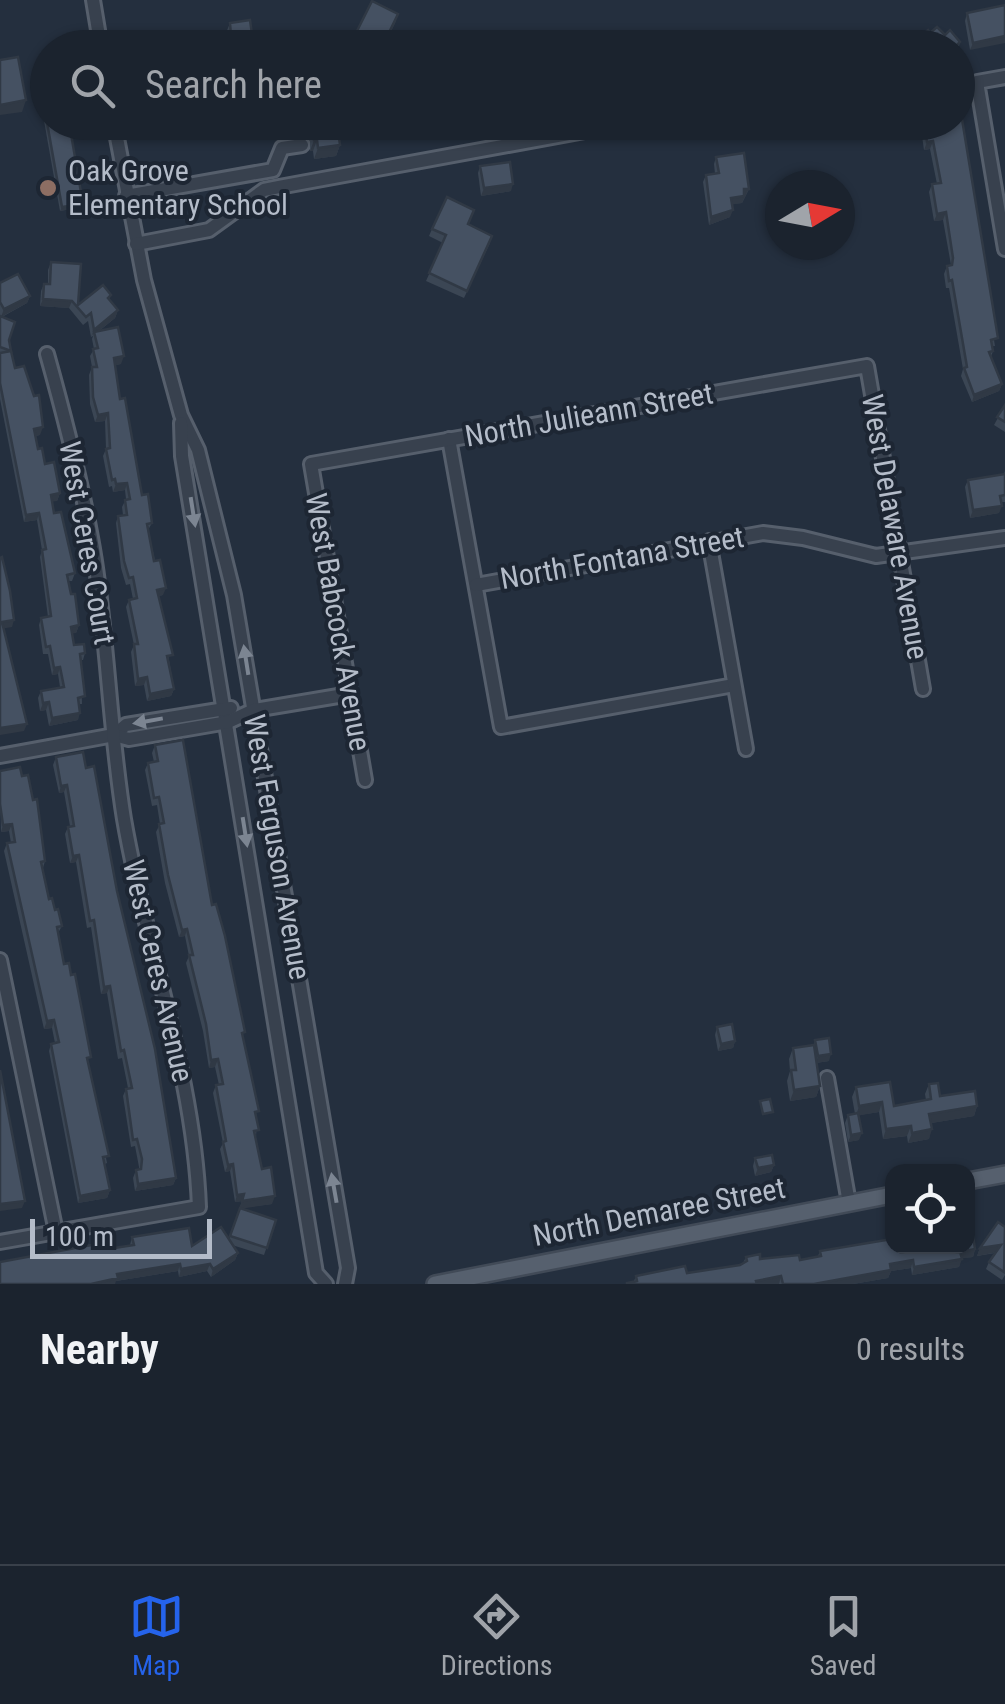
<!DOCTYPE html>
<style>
body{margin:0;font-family:"Roboto Condensed",sans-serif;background:#242b36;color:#f1f3f6}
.controls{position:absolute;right:30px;bottom:30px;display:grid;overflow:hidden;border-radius:20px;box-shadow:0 2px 8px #0004}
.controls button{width:90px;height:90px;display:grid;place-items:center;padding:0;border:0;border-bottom:2px solid #39404a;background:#1b232e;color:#f1f3f6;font:50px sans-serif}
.compass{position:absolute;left:765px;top:170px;width:90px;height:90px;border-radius:50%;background:#1b232e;box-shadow:0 2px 8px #0004;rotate:80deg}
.scale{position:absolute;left:30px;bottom:25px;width:182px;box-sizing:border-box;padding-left:10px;border:5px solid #b4bcc9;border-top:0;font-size:28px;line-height:35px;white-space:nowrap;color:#b4bcc9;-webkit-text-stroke:8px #1d2633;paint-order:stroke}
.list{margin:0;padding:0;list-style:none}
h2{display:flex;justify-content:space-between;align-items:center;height:130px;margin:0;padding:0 40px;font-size:42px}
h2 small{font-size:32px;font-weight:400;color:#a0a4aa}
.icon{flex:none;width:55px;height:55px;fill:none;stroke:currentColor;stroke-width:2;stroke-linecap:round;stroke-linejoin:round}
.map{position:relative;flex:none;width:1005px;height:1284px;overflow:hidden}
.search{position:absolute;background:#1b232e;box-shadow:0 2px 8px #0004;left:30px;right:30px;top:30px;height:110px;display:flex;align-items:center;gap:25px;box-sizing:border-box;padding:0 35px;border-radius:55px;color:#a0a4aa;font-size:38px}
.sheet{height:280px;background:#1b232e}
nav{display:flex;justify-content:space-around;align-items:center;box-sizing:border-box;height:140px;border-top:2px solid #39404a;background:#1b232e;font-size:28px;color:#a0a4aa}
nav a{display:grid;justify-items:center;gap:5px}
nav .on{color:#2563eb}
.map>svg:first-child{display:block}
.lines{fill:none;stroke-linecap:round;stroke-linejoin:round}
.minor-casing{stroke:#565f6c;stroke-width:18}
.major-casing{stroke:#414a57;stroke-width:20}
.minor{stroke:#38414e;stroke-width:12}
.major{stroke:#56606e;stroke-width:15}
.wall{fill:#3b4654}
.shaded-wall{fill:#303945}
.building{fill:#455162;stroke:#303945;stroke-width:2.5}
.oneway{fill:#7c8592}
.education-dot{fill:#8d6e63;stroke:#1d2633;stroke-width:4}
.labels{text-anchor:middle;stroke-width:8;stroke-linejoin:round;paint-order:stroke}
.poi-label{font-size:30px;fill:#b4bcc9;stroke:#1d2633;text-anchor:start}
.street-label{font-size:30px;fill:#b4bcc9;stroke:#1d2633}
</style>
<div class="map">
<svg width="1005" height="1284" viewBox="0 0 1005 1284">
<rect width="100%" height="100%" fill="#242f3e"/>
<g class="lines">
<g class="minor-casing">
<g id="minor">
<path d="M93,0L101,48"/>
<path d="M1005,77L977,82L1005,249"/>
<path d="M114,122L144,280L181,415L198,450L234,595L348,1268L345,1284"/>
<path d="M126,196L273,170L282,148L302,145"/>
<path d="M136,244L209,230L264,190L279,187L634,122"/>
<path d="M181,423L182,456L316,1273L326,1284"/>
<path d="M449,439L501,727L734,685"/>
<path d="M709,541L746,749"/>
<path d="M476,585L763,533L803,538L876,556L1005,538"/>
<path d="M114,735L126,725L231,708"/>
<path d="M0,756L114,735L129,739L228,722L254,710L350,694"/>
<path d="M365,780L311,464L867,366L923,689"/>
<path d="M0,960L56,1232"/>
<path d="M827,1078L849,1203"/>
<path d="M0,1242L199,1207C194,1074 146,949 124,819C110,733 108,647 95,561C84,491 66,422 47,354"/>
</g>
</g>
<g class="major-casing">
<g id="major">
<path d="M968,1181L1005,1174"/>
<path d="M435,1284L892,1195"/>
</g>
</g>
<use href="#minor" class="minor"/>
<use href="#major" class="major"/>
</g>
<g class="wall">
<path d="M1005,5L970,50L965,21L967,13Z"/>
<path d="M396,21L383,48L351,47L353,39Z"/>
<path d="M230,23L254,48H228L226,33Z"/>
<path d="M930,33L945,35L960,42L958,50V48H916L914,46L917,39Z"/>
<path d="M40,83L83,204L82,207L60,211L38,87Z"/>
<path d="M302,122H337L340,145L336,156L314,159L313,151H310V140L302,135L301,127Z"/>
<path d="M920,122H958L995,346H992L993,351L991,357L1002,384L999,391L972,402L961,376L963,369L949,288H946L944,274L947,266L951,265L943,220L934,221L929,192L932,184H937L930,149L924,150Z"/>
<path d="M716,157L749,189L742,203L732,204L730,217L709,225L703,182L706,175L715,174L714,164Z"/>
<path d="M480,166L511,191L481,196L478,173Z"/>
<path d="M469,224L490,243L464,298L426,281L443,243L429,236L432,229Z"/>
<path d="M51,262L78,305L111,295L109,300L118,310L115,318L99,331L121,364L115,365L120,399L142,495L152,523L148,530L163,595L158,596L174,689L171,696L147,701L144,685L135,686L131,652L134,645L126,607L129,600L133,599L130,584L126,585L121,568L116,523L118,516L123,515L122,507L126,499L125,490L113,492L112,486L109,487L103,456L106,449L105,421L95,422L90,404L89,375L92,367L90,356L94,349L92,339L93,336L91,337L88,321L83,325L69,308L40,306L41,291L44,284H48V270Z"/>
<path d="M0,283L30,296L27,303L2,317L15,368L40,435L35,436L38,449L60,493L57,501H52L54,513L75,573L72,581H68L79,625L76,633H72L74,645L85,653L83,660H81L82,704H79L78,720L49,726L46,710L40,711L38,698L41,691L60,687L58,674L52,675L48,654H43L39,625L41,618L48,617L40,557L42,550L37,520L24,522L0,399Z"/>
<path d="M1005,405V432L994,425Z"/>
<path d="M1005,471V502H1001L999,513L970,518L965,487L968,480L1004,474Z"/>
<path d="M155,745L212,905L243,1037L257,1118L256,1138L262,1169L272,1204L241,1208L276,1220L264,1255L232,1245L238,1253L235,1260L211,1277L207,1271L179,1277L178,1271L116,1281L114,1248L130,1245L132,1237L192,1246L229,1239L242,1201L235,1202L230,1171L225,1172L220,1149L223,1143L213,1093L216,1085H219L215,1067L209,1068L203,1031L186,963L189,956L185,936L179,937L165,883L156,832L160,824L157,805L152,806L145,770L148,763L154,762L152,753Z"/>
<path d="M56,757L117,891L176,1178L173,1185L135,1191L133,1178L136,1170H139V1167L135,1146L131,1147L123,1096L126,1089L128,1088L122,1058L118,1059L107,993L101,994L91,927L87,928L76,862L70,863L65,834L68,827L70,826L64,792L59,793L53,765Z"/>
<path d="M0,771L45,861L43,868L49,899L62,926L58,933L64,964L88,1064L107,1163L105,1164L110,1190L107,1198L78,1203L49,1051L51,1044L55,1043L52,1028L44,1029L4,851L7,843H11L9,831L1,832Z"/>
<path d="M717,1027L735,1041L733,1048L718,1051L715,1035Z"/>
<path d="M815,1040L829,1061L816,1063L820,1086L816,1097L790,1101L787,1081L790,1071L789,1059L793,1048L814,1045Z"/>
<path d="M929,1084L940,1096L977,1106L974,1116L931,1123L929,1139L908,1143L907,1136L883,1139L879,1112L859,1115V1140L848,1142L845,1123L848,1115L855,1114L852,1097L856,1087L894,1106L926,1100L925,1094Z"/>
<path d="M755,1158L774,1165L771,1172L755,1176L753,1166Z"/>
<path d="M1005,1227V1275L1002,1280L986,1269L989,1262L995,1253L977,1256L980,1248Z"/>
<path d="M892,1235V1246L975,1249L973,1257L961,1258L959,1267L912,1275L911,1268L891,1271L888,1278L853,1284H626L634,1281L636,1276L687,1273L740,1265L743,1263L746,1257L760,1259L800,1260L818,1256L820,1251L891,1239Z"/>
</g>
<g class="shaded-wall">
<path d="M1005,36V43L970,50L973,43Z"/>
<path d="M26,100L22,112L0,115V105Z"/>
<path d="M314,140H317L313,151H310Z"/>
<path d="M933,141L930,149L924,150L927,142Z"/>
<path d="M340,145L336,156L314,159L318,148Z"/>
<path d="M513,184L511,191L481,196L484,188Z"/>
<path d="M744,189H749L742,203L729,205L731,198Z"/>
<path d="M83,204L82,207L60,211L62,207Z"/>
<path d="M733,210L730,217L709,225L711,217Z"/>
<path d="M946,212L943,220L934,221L937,214Z"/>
<path d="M30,296L27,303L1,317L4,309Z"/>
<path d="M43,299L72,301L69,308L40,306Z"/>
<path d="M118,310L115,318L95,334L94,332L91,337L94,330Z"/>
<path d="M124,356L121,364L111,366L114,358Z"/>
<path d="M1002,384L999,391L972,402L974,395Z"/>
<path d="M108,413L105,421L95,422L98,415Z"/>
<path d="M43,427L40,435L31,436L34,429Z"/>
<path d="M127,483L125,490L113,492L116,484Z"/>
<path d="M60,493L57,501L49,502L51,495Z"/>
<path d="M1002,506L999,513L970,518L973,510Z"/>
<path d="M39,513L37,520L24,522L26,515Z"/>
<path d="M166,588L163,595L154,597L157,590Z"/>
<path d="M14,620L12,627L0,629L2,622Z"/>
<path d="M79,625L76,633L68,634L71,627Z"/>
<path d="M60,667L58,674L52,675L54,668Z"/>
<path d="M147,677L144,685L135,686L138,679Z"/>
<path d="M174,689L171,696L147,701L150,694Z"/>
<path d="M49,702L46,710L40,711L43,703Z"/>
<path d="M80,713L78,720L49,726L52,718Z"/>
<path d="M27,724L24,731L0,735V728Z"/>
<path d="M67,785L64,792L59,793L61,786Z"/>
<path d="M12,824L9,831L1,832L3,825Z"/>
<path d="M79,855L76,862L70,863L73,856Z"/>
<path d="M187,929L185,936L179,937L182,930Z"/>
<path d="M110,986L107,993L101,994L104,987Z"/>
<path d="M54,1020L52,1028L44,1029L47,1021Z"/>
<path d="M735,1041L733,1048L718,1051L721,1044Z"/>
<path d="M831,1054L829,1061L816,1063L818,1056Z"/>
<path d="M218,1059L215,1067L209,1068L211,1060Z"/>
<path d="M820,1086L816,1097L790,1101L794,1090Z"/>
<path d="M882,1102L879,1112L856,1116L859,1106Z"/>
<path d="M977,1106L974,1116L926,1124L929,1114Z"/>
<path d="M911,1126L907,1136L883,1139L886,1129Z"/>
<path d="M932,1129L929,1139L908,1143L912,1133Z"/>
<path d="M862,1133L859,1140L848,1142L851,1135Z"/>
<path d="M233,1164L230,1171L225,1172L228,1165Z"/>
<path d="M774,1165L771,1172L755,1176L758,1168Z"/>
<path d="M176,1178L173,1185L135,1191L138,1184Z"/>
<path d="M110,1190L107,1198L78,1203L80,1196Z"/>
<path d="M244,1194L242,1201L235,1202L237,1195Z"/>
<path d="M275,1196L272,1204L239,1209L242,1201Z"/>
<path d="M25,1201L22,1208L0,1211V1204Z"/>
<path d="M1001,1245L998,1252L977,1256L980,1248Z"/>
<path d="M975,1249L973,1257L958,1259L960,1252Z"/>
<path d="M238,1253L235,1260L211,1277L213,1269Z"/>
<path d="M962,1259L959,1267L912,1275L914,1267Z"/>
<path d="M913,1260L911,1268L891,1271L888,1278L853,1284H814L890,1264Z"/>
<path d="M180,1264L178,1271L116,1281L115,1284H91L117,1274Z"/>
<path d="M210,1264L207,1271L179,1277L181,1269Z"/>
<path d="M781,1276L779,1284H755L756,1281Z"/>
</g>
<g class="building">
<path d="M372,1L398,14L382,47L370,42L368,46L353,39Z"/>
<path d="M1005,5V36L973,43L967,13Z"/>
<path d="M250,20L254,48H232L230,23Z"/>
<path d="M937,27L945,35L950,30L960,42L954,48H925L917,39L928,30L930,33Z"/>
<path d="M18,57L26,100L0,105V60Z"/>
<path d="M48,82V122H69L83,204L62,207L40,83Z"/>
<path d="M958,107H960L998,338L991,340L993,351L989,352L1002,384L974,395L964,368L967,367L952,280L949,281L947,266L952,265L953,258L946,212L937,214L932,184L941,183L933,141L927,142L924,122H958Z"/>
<path d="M306,122H337L340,145L318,148L317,140H314V129Z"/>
<path d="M744,153L749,189H744V196L731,198L733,210L711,217L706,175L719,173L716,157Z"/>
<path d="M510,162L513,184L484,188L480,166Z"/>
<path d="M447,197L474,210L468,224L492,236L467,291L429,273L446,235L432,229Z"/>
<path d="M51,262L81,264L78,305L103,285L111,295L108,298L118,310L94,330L91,313L86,317L72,301L43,299L44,284H50Z"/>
<path d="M18,274L30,296L4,309L0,302V283Z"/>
<path d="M0,316L15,322L9,340L11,351L0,347Z"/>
<path d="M118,327L124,356L114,358L120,399L125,398L142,495L148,494L152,523L147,524L154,561L160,560L166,588L157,590L173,655L167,656L174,689L150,694L147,677L138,679L134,644H138L129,600L137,598L133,577L129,578L124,561L118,516L127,515L125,500L130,499L127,483L116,484L115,479L112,480L106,449L110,448L108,413L98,415L93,397L92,367H97L93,349L98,348L94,332Z"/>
<path d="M11,351L15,368L24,366L34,396L39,395L43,427L34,429L38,449L42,448L45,464L54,462L60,493L51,495L54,513L61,512L75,573L67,575L71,594H75L79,625L71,627L74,645L84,644L85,653L80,654L85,696L78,698L80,713L52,718L49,702L43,703L41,691L64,687L60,667L54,668L50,646L46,647L41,618L51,616L42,550L46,549L39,513L26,515L0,383V353Z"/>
<path d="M1005,405V422L997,417Z"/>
<path d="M1005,474V495L1000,496L1002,506L973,510L968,480Z"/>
<path d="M2,557L10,591L14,620L2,622L27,724L0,728V558Z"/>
<path d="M183,740L212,905L216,904L225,936L245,1032L242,1033L259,1111L255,1112L259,1130L254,1131L262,1169L271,1167L275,1196L242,1201L244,1194L237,1195L233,1164L228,1165L223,1142L226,1141L216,1085L223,1084L218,1059L211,1060L206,1024L189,955H193L187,929L182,930L168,875L159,824L164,823L159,797L154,798L148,763L158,761L155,745Z"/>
<path d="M83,752L86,768L94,766L117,891L155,1049L176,1178L138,1184L136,1170L141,1169L142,1159L137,1139L133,1140L126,1089L132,1088L124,1050L121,1051L110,986L104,987L94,920L90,921L79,855L73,856L68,827L74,826L67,785L61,786L56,757Z"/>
<path d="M20,767L22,776L28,775L33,800L37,799L45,861L41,862L49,899L52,898L55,910L58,909L62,926L57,927L64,964L69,963L71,975L75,974L91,1057L87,1058L109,1156L103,1157L110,1190L80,1196L51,1044L59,1042L54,1020L47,1021L7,843L15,842L12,824L3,825L0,804V771Z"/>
<path d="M732,1024L735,1041L721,1044L717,1027Z"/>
<path d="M829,1038L831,1054L818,1056L815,1040Z"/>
<path d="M814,1045L820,1086L794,1090L791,1070H796L793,1048Z"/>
<path d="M0,1070L25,1201L0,1204Z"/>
<path d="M890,1082L894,1106L931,1099L929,1084L938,1083L940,1096L975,1091L977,1106L929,1114L932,1129L912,1133L911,1126L886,1129L882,1102L859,1106L856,1087Z"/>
<path d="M770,1099L773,1112L763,1114L760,1101Z"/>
<path d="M858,1113L862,1133L851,1135L848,1115Z"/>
<path d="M772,1155L774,1165L758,1168L755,1158Z"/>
<path d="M240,1208L276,1220L267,1248L230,1236Z"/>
<path d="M971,1221L975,1249L960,1252L962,1259L914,1267L913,1260L890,1264L891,1270L814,1284H783L781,1276L756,1281L757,1284H627V1283L637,1281L636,1276L685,1266L687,1273L740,1265L747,1261L746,1257L760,1254V1259L799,1255L800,1260L821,1256L820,1251L892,1239V1246H968V1222Z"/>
<path d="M998,1222L1005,1227L1004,1272L989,1262L1001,1245L980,1248Z"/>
<path d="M221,1227L238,1253L213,1269L210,1264L181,1269L180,1264L117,1274L118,1278L91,1284H0V1262L113,1241L114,1248L134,1245L132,1237L189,1228L192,1246Z"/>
</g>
<defs><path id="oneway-solid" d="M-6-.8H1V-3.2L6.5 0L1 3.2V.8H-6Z" transform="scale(2.5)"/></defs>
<g class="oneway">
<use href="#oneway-solid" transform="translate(193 512) rotate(81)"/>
<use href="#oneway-solid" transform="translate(246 660) rotate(-99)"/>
<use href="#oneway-solid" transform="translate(148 721) rotate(170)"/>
<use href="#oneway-solid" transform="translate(245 832) rotate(81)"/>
<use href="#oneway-solid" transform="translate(334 1188) rotate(-100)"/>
</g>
<circle class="education-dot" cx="48" cy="188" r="10"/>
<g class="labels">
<g class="poi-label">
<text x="68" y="181">Oak Grove<tspan x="68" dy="34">Elementary School</tspan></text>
</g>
<g class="street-label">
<text transform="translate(589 415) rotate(-10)" y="10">North Julieann Street</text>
<text transform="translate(895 527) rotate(80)" y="10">West Delaware Avenue</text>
<text transform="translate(87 543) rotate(80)" y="10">West Ceres Court</text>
<text transform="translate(622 558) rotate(-10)" y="10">North Fontana Street</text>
<text transform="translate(338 622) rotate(80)" y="10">West Babcock Avenue</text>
<text transform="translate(277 847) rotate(80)" y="10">West Ferguson Avenue</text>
<text transform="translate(158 971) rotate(77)" y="10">West Ceres Avenue</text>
<text transform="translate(659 1212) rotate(-11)" y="10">North Demaree Street</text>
</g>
</g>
</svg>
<div class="controls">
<button><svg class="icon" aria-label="locate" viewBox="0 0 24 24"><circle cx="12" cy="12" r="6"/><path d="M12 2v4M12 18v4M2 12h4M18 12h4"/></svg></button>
</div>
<svg class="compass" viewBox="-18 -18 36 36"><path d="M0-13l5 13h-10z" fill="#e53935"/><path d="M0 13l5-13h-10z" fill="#a0a4aa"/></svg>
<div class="scale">100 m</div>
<div class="search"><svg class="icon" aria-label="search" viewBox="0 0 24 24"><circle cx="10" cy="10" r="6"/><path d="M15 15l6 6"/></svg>Search here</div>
</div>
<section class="sheet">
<h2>Nearby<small>0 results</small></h2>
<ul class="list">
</ul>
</section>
<nav>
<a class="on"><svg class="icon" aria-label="map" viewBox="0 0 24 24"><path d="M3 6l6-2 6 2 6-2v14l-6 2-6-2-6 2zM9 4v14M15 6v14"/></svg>Map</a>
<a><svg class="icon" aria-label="directions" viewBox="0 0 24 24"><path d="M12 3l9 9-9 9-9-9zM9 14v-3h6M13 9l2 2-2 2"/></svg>Directions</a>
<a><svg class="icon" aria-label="saved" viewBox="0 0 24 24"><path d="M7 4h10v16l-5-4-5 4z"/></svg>Saved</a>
</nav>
